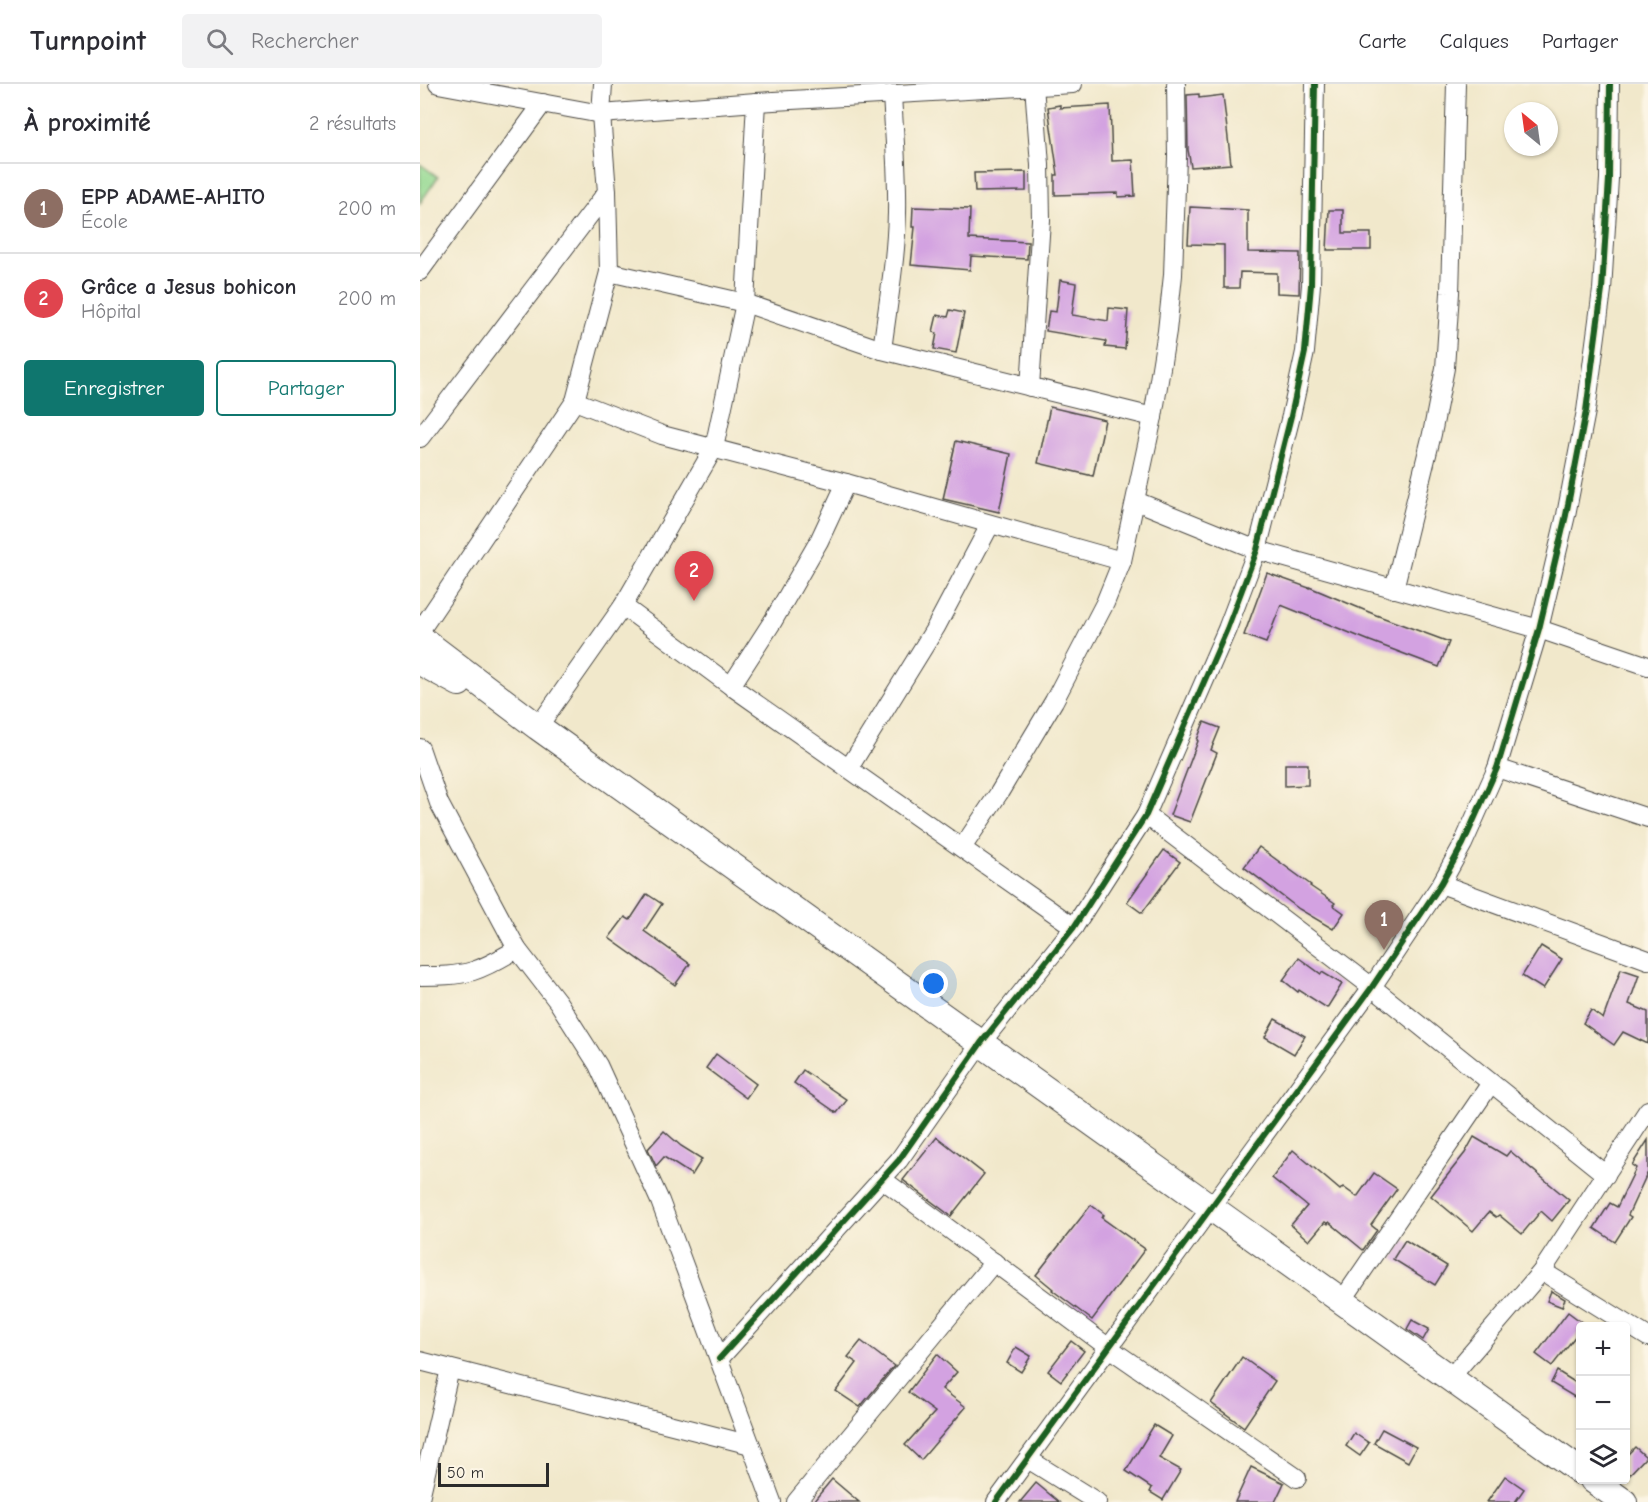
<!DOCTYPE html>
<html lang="fr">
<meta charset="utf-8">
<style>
body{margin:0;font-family:"Comic Neue",sans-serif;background:#f2f2f3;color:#2b2b33}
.controls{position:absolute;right:18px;bottom:18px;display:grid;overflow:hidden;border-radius:6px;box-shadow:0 2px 4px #0004}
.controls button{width:54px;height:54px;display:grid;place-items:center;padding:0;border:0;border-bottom:2px solid #e1e1e2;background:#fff;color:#2b2b33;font:30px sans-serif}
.compass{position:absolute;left:1084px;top:18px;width:54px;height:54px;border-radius:50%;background:#fff;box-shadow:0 2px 4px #0004;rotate:331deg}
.scale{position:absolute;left:18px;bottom:15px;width:111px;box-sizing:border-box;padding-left:6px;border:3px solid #2b2b2b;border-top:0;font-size:16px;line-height:21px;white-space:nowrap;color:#2b2b2b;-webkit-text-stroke:4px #fcf5e5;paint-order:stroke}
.you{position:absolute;left:514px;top:900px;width:21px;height:21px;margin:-15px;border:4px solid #fff;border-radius:50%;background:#1a73e8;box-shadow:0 0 0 9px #1a73e833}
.badge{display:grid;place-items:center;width:39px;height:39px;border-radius:50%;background:#0f766e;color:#fff;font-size:20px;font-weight:700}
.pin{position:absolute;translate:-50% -50px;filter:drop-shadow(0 2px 3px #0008)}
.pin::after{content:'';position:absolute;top:32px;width:21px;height:18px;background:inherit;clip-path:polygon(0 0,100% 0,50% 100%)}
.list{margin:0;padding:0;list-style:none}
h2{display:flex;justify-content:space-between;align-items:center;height:78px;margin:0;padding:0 24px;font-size:26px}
h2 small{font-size:20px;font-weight:400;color:#7c7c81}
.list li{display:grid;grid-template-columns:39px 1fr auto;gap:18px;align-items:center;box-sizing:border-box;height:90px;padding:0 24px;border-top:2px solid #e1e1e2}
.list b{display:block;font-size:22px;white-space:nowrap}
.list p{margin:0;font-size:20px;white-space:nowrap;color:#7c7c81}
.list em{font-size:20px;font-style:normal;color:#7c7c81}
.actions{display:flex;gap:12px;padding:18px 24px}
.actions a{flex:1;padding:14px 0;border:2px solid #0f766e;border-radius:6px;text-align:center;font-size:21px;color:#0f766e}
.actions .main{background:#0f766e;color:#fff}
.icon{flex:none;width:33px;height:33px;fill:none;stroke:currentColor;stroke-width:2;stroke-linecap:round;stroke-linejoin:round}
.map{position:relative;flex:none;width:1228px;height:1418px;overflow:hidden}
header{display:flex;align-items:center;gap:36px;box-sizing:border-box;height:84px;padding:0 30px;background:#fff;border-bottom:2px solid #e1e1e2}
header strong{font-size:28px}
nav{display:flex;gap:33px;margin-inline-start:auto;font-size:21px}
.search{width:420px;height:54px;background:#f2f2f3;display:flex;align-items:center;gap:15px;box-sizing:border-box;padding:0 21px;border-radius:6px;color:#7c7c81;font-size:22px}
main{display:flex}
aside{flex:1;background:#fff}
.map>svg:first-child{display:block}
.green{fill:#94d992;stroke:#60825e;stroke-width:1.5}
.building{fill:#d3a2e1}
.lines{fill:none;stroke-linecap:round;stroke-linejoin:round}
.street-casing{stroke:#494743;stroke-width:20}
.secondary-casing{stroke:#494743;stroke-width:28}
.street{stroke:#fff;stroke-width:18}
.secondary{stroke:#fff;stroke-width:26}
.cycleway-casing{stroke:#fcf5e5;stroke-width:10}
.cycleway{stroke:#1b5e20;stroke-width:6}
</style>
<header>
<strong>Turnpoint</strong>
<div class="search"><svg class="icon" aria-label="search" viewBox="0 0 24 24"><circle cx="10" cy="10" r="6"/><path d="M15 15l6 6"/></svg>Rechercher</div>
<nav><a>Carte</a><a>Calques</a><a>Partager</a></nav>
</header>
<main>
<aside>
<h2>À proximité<small>2 résultats</small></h2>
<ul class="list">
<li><span class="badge" style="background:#8d6e63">1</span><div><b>EPP ADAME-AHITO</b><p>École</p></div><em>200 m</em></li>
<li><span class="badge" style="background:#e0444e">2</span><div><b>Grâce a Jesus bohicon</b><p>Hôpital</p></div><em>200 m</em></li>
</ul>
<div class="actions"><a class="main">Enregistrer</a><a>Partager</a></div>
</aside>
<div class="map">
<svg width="1228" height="1418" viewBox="0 0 1228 1418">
<rect width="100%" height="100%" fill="#fcf5e5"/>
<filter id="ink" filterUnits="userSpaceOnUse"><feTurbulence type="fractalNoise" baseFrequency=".0167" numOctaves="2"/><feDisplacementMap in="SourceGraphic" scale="12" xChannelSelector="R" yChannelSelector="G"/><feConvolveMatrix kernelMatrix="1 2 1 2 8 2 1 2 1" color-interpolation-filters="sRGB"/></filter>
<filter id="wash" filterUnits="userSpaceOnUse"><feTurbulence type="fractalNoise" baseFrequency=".008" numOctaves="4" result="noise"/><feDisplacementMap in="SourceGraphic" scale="24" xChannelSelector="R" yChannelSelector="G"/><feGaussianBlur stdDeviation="1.35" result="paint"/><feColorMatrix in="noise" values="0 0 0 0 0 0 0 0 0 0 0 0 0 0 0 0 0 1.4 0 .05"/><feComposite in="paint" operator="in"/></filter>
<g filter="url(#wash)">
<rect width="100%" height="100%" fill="#f1e8cb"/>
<path class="green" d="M0,80L18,93L0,119Z"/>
<g id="blocks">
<g class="building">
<path d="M779,10V14L803,11L811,80L771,83L768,66L767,11Z"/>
<path d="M640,21V24L690,21L692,77L713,76L715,112L698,113V109L635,111V91H638L628,23Z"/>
<path d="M606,88V107L555,108L554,89Z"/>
<path d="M493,123L550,125L549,155L608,158L607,175L551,172L550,186L491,181L495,143H492Z"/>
<path d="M770,123L828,126V168L880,169L879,210L857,209V189L820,188L819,204H804V161L768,160Z"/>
<path d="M909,126H923V149H951V166H907Z"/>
<path d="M640,196L656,199L652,231L688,237L689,224L708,226L705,265L685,263L686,257L626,247L629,227L636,228Z"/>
<path d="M530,226L544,229L536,269L514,265L517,249L513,248L517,231L528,233Z"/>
<path d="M630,323L685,336L673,392L618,379Z"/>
<path d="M536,357L591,370L579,428L523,415Z"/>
<path d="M847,489L889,504V503L956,531L1029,558L1019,583L950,557L861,521L846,559L824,551Z"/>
<path d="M784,638L800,644L791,666L797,669L770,738L750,731L778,657L777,656Z"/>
<path d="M865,680H888V701L865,702Z"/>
<path d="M839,763L891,801L890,802L915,819L913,821L924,829L913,845L879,825L824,783Z"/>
<path d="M744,766L760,778L722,829L707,818Z"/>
<path d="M227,810L242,820L224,847L270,880L255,901L189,854L205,833L210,836Z"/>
<path d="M1121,862L1142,875L1123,905L1102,892Z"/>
<path d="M879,874L901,890L902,888L922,900L907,924L879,906L878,908L863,896Z"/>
<path d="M1201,885L1219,891L1209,920L1228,928V960L1203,948L1194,961L1163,939L1171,926L1183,935Z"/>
<path d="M855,935L885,952L874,970L845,953Z"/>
<path d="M296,970L336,1000L326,1014L286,984Z"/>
<path d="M383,986L427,1016L417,1029L374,999Z"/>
<path d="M244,1047L261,1062L282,1075L272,1091L244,1073L236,1082L228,1065Z"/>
<path d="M517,1053L564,1090L531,1132L483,1096Z"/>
<path d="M1054,1053L1086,1072L1090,1067L1149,1116L1132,1137L1121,1127L1102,1150L1079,1131L1076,1133L1069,1128L1053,1147L1011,1112L1045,1069Z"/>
<path d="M1228,1056V1091L1227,1090L1208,1131L1211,1133L1195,1158L1174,1144L1190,1119L1197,1123L1216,1084L1212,1081Z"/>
<path d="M873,1066L920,1106L923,1103L937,1113L954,1089L977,1105L951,1141L957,1146L943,1166L909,1138L908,1140L905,1138L889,1157L871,1141L887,1122L852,1094Z"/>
<path d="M671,1121L684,1131L682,1134L725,1165L672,1236L632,1206L633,1205L616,1191Z"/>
<path d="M985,1156L1027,1182L1015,1201L973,1175Z"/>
<path d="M1131,1207L1145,1215L1142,1223L1127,1217Z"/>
<path d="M1148,1228L1164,1240L1161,1242V1245L1132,1282L1116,1270Z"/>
<path d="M992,1236L1009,1245L1003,1256L987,1245Z"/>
<path d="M441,1257L474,1282L440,1323L416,1307L437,1279L428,1273Z"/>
<path d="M651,1257L664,1267L641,1297L628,1287Z"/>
<path d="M596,1263L611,1272L601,1288L587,1279Z"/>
<path d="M517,1270L537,1288L522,1305L546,1323L501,1376L485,1361L515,1328L488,1308Z"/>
<path d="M822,1273L855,1297L824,1343L791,1319Z"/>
<path d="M1137,1287L1161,1302V1317L1131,1299Z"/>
<path d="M734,1341L752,1352L739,1374L761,1386L743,1416L730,1408L732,1404L706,1387Z"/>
<path d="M962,1345L996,1363L988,1378L954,1359Z"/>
<path d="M934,1349L949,1359L940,1372L926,1362Z"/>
<path d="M1215,1363L1226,1373L1206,1394V1372Z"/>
<path d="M831,1383L864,1399L855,1418H815Z"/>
<path d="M1085,1392L1104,1405L1095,1418H1067Z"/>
<path d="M412,1395L439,1418H393Z"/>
<path d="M616,1399L639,1418H600Z"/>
</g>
</g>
</g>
<g filter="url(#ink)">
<use href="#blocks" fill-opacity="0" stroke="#494743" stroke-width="1.5"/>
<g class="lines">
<g class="street-casing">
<g id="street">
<path d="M18,0L181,30L336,18L653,0"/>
<path d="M0,187L123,19"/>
<path d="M189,188L325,219L462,266L733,333"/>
<path d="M462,266C468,220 476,175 477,129C478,89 474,50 472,10"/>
<path d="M610,303L621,136L620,81L614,1"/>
<path d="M155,317L242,351L426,399L702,477"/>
<path d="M0,354L187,108"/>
<path d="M716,417L837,466L1119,545L1228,582"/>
<path d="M974,505L1012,350L1025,284L1030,209L1036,0"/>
<path d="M203,522L311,602L654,843"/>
<path d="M0,547L155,317L189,188L187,108L181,30L183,0"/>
<path d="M311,602L353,537L399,457L426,399"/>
<path d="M118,643L203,522L294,364L325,219L336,18"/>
<path d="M0,664L19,719L97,865L138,918L178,981L240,1117L352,1418"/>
<path d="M429,684L516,543L570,441"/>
<path d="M1077,684L1228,734"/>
<path d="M726,731L952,903L1186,1091"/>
<path d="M542,764L579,709L634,617L685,519L702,477L733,333L747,247L753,191L757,73L756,0"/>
<path d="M1021,800L1228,876"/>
<path d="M0,892C18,892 36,892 53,887C69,882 83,873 97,865"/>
<path d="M462,1095L689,1264L877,1394"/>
<path d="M1122,1187L1228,1253"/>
<path d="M922,1217L1071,999"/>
<path d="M299,1275L479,1076L561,959L654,843L726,731L807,545L837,466L871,332L885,268L891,201L895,0"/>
<path d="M0,1277L331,1361"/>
<path d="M1030,1294L1122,1187L1228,1026"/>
<path d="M608,1375L677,1418"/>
<path d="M0,1414L30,1285"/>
<path d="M376,1418L574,1178"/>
<path d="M576,1418L952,903L1021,800L1043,760L1077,684L1119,545L1146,431L1166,327L1182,206L1189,95L1190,0"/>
</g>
</g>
<g class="secondary-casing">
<g id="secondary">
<path d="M0,554L118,643L1160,1387"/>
<path d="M0,578L39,599"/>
<path d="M1173,1396L1204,1418"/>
</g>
</g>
<use href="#street" class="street"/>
<use href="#secondary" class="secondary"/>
<g class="cycleway-casing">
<g id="cycleway">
<path d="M299,1275L479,1076L561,959L654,843L726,731L807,545L837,466L871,332L885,268L891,201L895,0"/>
<path d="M576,1418L952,903L1021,800L1043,760L1077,684L1119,545L1146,431L1166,327L1182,206L1189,95L1190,0"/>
</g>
</g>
<use href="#cycleway" class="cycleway"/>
</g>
</g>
</svg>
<div class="controls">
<button>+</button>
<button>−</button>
<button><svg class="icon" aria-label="layers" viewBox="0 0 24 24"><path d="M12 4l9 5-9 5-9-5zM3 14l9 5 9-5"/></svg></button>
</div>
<svg class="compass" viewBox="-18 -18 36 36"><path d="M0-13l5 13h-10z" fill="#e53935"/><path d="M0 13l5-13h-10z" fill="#7c7c81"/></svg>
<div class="scale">50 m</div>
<div class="you"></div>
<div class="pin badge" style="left:964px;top:866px;background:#8d6e63">1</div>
<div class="pin badge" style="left:274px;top:517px;background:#e0444e">2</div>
</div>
</main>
